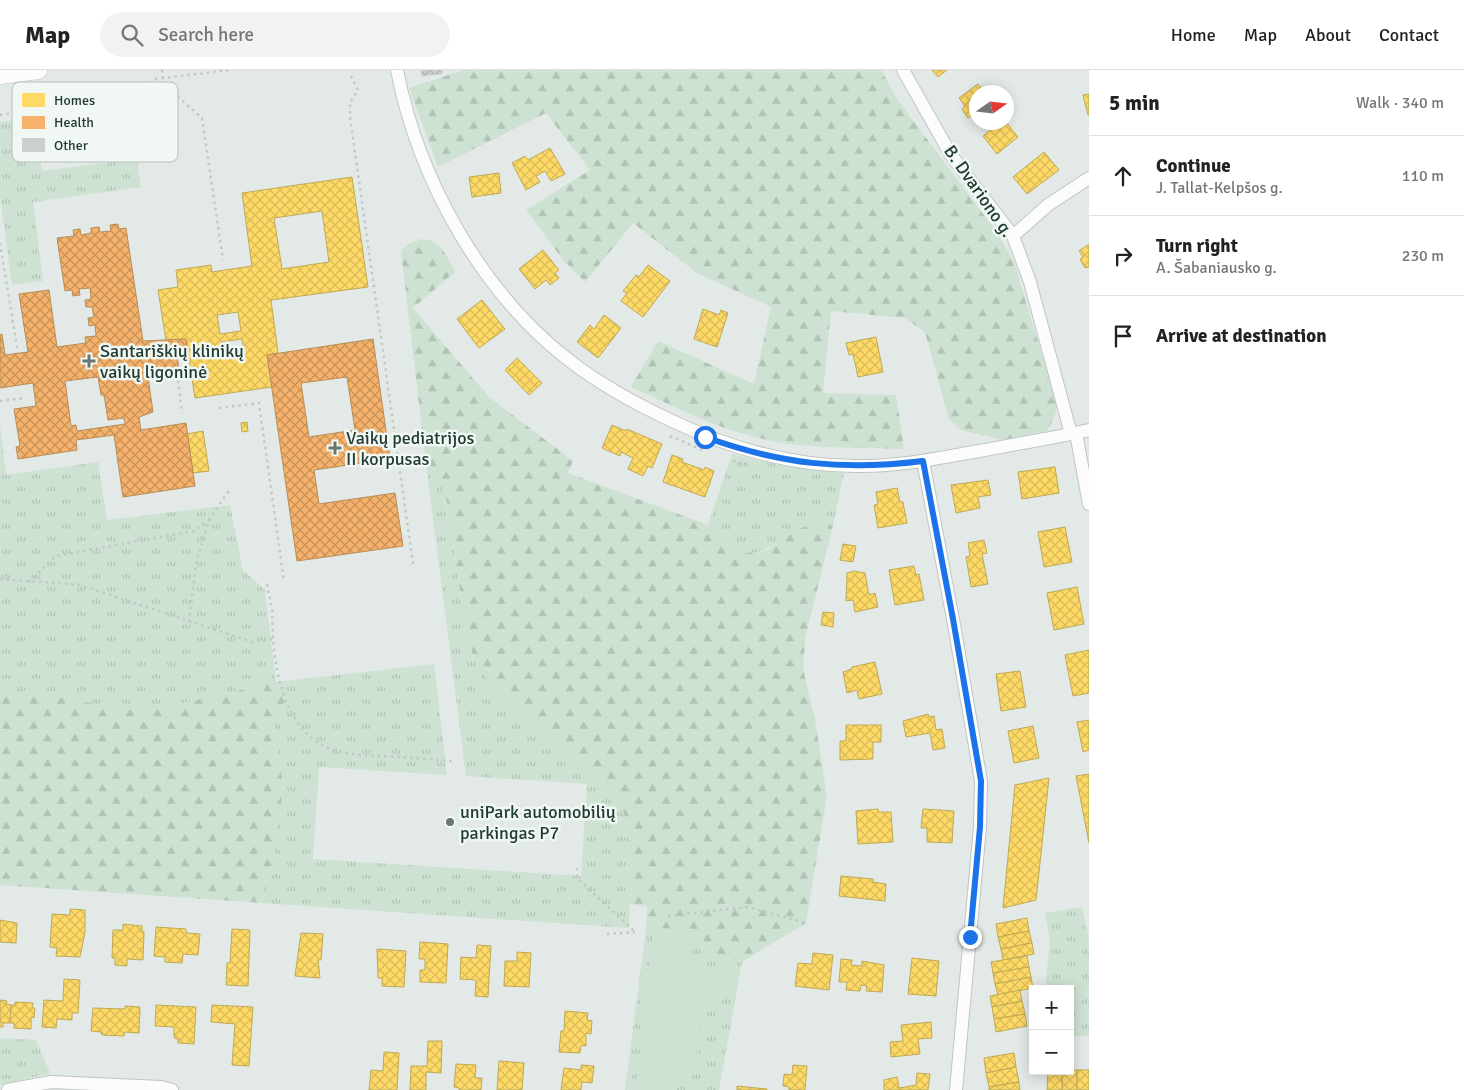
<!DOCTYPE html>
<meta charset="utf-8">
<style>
body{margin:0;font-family:Signika,sans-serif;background:#f2f2f2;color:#222}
.controls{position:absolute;right:15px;bottom:15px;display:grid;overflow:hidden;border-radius:0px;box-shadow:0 2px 12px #0003}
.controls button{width:45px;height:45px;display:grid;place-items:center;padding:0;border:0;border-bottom:1px solid #e0e0e0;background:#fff;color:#222;font:25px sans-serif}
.compass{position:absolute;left:969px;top:15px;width:45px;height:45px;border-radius:50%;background:#fff;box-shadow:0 2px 12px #0003;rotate:76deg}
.stop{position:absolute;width:15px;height:15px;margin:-11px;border:4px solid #1a73e8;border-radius:50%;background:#fff}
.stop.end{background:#1a73e8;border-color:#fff;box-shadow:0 1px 5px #0008}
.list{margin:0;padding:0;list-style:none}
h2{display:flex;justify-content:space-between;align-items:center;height:65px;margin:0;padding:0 20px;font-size:21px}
h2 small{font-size:16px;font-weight:400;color:#767676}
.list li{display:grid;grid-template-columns:32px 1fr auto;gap:15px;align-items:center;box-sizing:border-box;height:80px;padding:0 20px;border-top:1px solid #e0e0e0}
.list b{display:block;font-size:19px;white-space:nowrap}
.list p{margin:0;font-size:16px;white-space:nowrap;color:#767676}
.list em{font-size:16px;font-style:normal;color:#767676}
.icon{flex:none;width:28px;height:28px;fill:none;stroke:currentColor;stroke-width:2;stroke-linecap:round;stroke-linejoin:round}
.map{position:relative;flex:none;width:1089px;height:1020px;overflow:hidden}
header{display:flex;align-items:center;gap:30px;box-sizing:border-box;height:70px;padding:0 25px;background:#fff;border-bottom:1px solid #e0e0e0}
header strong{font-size:24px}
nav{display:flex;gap:28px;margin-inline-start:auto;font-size:18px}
.search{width:350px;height:45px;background:#f2f2f2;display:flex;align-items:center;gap:12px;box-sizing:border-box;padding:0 18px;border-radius:28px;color:#767676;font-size:19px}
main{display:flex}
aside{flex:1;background:#fff}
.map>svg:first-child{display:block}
.grass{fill:url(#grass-tufts)}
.forest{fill:url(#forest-firs)}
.park{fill:#cde2d2}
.homes{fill:url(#homes-cross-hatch);stroke:#bdaa56;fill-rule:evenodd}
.health{fill:url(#health-cross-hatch);stroke:#b68e5a;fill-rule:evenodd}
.building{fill:url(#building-cross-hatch);stroke:#ccd2cf}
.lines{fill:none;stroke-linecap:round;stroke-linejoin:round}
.minor-casing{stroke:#c0c6c3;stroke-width:14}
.secondary-casing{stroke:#bfc6c3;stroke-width:19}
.path{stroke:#c0c9c5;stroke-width:2.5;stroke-dasharray:2.5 4;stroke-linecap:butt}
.minor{stroke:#fbfcfb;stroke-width:12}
.secondary{stroke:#fbfcfb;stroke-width:18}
.route{stroke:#1a73e8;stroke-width:6}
.poi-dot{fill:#667871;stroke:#f1f8f4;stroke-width:2}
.labels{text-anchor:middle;stroke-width:5;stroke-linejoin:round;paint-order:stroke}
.street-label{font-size:18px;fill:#223b32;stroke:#f1f8f4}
.poi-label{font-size:18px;fill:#223b32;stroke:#f1f8f4;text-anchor:start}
.key{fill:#f1f8f4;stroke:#b3bfba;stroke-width:1}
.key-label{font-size:14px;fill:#223b32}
</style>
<header>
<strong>Map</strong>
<div class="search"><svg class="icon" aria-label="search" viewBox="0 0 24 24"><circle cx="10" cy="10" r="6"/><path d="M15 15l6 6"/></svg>Search here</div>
<nav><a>Home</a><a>Map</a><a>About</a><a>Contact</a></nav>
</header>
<main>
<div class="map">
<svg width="1089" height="1020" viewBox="0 0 1089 1020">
<defs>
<pattern id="grass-tufts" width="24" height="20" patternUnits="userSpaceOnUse" patternTransform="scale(1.25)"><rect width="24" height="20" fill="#cde2d2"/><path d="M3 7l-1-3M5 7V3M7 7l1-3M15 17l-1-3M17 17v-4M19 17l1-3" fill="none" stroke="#b0c3b5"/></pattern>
<pattern id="forest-firs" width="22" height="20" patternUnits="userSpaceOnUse" patternTransform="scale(1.25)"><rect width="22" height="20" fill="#cde2d2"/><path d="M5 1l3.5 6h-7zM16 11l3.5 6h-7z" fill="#b0c3b5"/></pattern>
<pattern id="homes-cross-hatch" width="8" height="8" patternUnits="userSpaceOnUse" patternTransform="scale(1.25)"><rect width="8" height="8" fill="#ffd966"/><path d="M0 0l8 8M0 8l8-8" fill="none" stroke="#dabb59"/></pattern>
<pattern id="health-cross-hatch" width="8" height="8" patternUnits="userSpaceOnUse" patternTransform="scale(1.25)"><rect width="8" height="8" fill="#f6b26b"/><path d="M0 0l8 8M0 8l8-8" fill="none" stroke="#c79259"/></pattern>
<pattern id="building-cross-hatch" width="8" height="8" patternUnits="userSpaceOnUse" patternTransform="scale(1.25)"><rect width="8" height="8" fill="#cbd0ce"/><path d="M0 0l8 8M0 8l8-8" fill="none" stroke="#aeb4b1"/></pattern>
</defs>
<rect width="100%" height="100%" fill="#e3e9e6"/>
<g class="grass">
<path d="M130,35L133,58L38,71L42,101L137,89L141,117L33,132L43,211L12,215L0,127V52Z"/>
<path d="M0,355L6,405L98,392L107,450L230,435L243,500L265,520L276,612L434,594L447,705L319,697L313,789L581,806L587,714L466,706L426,394L433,399L446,426L467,568L494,618L617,729L626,748L630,834L629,858L262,833L272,795L281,740L282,708L274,665L276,646L285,632L276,612L145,642L0,618Z"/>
<path d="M732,384C770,394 805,401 844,403L833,455C820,455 807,454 796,460C775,473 756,493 729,478C722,473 714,462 708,455Z"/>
<path d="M1082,837L1089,870V966H1070V919H1045L1050,870L1045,843Z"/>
<path d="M646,858L682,859L705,879L719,887L742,892L719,1020H625Z"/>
<path d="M0,968L36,970L50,1003L0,1015Z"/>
</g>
<g class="forest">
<path d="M464,0H881L897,29L998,164L1014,192L1057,335L1054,349L1046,361L1003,370L961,360L949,349L925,262L905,248L831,241L823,323L896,325L904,379C856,377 806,380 759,368C715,358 672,335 631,317L658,271L754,314L771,237L697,203L633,153L585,212L564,191L526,140L590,100L546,43L438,97L409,18Z"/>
<path d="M421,169C443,171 445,184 455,202L413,238L489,327L573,391L568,403L708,455L729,478L746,483L766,481L796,460L812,454L833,455L805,569L803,599L815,650L827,726L806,853L742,892L719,887L705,879L682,859L646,858L647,837L630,834L626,748L617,729L494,618L475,591L467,568L446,426L433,399L426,394L401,181L410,173Z"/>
<path d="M276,612L285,632L276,646L274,665L282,708L281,740L272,795L262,833L0,815V618L145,642Z"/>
</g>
<path class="park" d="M654,863L687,866L683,893L731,901L727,927L704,924L694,1002L676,1000L674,1020H635Z"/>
<g class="homes">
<path d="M932,0H947L938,7Z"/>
<path d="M978,14L984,22H976V42L968,48L962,39L965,36L959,28Z"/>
<path d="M1089,24V45H1088L1083,25Z"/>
<path d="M999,52H1006L1018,67L997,84L983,66Z"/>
<path d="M550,78L565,104L551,111L545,101L536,106L540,112L526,120L512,93L525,86L528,90Z"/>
<path d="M1044,82L1059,100L1027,124L1013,107Z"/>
<path d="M499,103L501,123L472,127L469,107Z"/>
<path d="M352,107L368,217L271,230L278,283L267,285L272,317L195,328L186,269L166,270L158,220L178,217L176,200L211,195L212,202L252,196L242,123ZM322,141L329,192L282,199L274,148ZM238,242L241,261L220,264L217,245ZM242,269L244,280L222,283L221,272Z"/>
<path d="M1089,174V197L1085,198L1080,189L1083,187L1079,181Z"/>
<path d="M543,180L559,200L555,203L559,208L550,215L546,210L535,219L519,199Z"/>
<path d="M648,195L670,211L643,247L621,231L627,223L623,221L636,205L639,207Z"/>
<path d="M482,230L505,259L479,278L457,249Z"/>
<path d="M703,239L719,245L721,240L728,243L717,277L694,269Z"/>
<path d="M604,245L621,258L598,288L577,272L590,255L594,259Z"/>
<path d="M876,267L883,302L858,307L853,284L849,285L846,273Z"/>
<path d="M517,288L542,313L529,325L505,300Z"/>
<path d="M247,352L248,361L242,362L241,353Z"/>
<path d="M612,355L626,361L627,359L662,374L652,398L648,396L643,406L628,399L633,388L621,382L620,386L602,378Z"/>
<path d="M203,361L209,401L193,403L187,364Z"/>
<path d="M672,385L683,389L682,392L704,400L705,397L714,401L705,427L663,412Z"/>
<path d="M1055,397L1059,423L1022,429L1018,402Z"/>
<path d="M988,410L991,425L978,427L980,438L956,443L951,415Z"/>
<path d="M897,418L900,432H903L907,453L878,458L874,435L878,434L876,422Z"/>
<path d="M1065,457L1072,492L1044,497L1038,462Z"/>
<path d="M984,470L987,483L982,484L988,514L971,517L966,487L970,486L968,473Z"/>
<path d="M843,474L856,476L853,492L840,490Z"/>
<path d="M914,496L916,505L919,504L924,530L895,535L889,500Z"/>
<path d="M854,501L865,503L869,525L875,523L878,537L855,542L853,530L846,531L847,503Z"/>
<path d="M1077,517L1084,554L1054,560L1047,523Z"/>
<path d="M823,542L834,543L833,557L821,555Z"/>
<path d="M1089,580V623L1073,626L1065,585Z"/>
<path d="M875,592L882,624L859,629L857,620L847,623L843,602L852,599V597Z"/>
<path d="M1020,601L1026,637L1001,641L996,604Z"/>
<path d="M928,644L929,647L934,646L936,660L942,659L945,678L933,680L930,663L906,667L903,651Z"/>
<path d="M1089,650V680L1083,682L1077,652Z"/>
<path d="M846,655H881V672H873V689L840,690V671H846Z"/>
<path d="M1033,656L1039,688L1014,693L1008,661Z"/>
<path d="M1089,704V773L1076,706Z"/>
<path d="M1049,708L1036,830L1003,838L1015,715Z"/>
<path d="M878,739L879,742H891L893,772L858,774L856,741Z"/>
<path d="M923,739L954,741L952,773L927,772V758H921Z"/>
<path d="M841,806L873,809V812L886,814L885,831L839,826Z"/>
<path d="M70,839L85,840V862L80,887L56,886L57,878L50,877L52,844L70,845Z"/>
<path d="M1027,848L1029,861L998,867L996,854Z"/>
<path d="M0,850L17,853L16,873L0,872Z"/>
<path d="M123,854L142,856V862H144L143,890L127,889V896L115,895V888H112L113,860H123Z"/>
<path d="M156,857L186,859V863L200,864L198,885L183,884L182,893L165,892V887L154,886Z"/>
<path d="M232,859L250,860L248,916L226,915L227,893H230Z"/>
<path d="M1029,861L1032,873L1001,879L998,867Z"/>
<path d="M301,863L323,864L321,890H318L320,908L295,906Z"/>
<path d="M420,872L448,874L446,913L420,912V900H425V889H419Z"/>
<path d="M1032,873L1034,884L1003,890L1001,879Z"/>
<path d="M477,875L491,876L488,927L475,926L476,910L460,909L461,887L476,888Z"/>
<path d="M377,879L406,881L404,917L382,916V908H378Z"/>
<path d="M517,882L531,883L529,917L504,916L505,891H517Z"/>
<path d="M813,883L833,885L829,920L795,916L798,893L812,894Z"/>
<path d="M1027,886L1029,897L993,903L991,892Z"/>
<path d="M912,888L939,891L936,926L908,924Z"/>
<path d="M841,889L852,890L851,895L862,896V891L884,895L882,922L866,921L867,916L861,915L860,921L846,920L847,912H839Z"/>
<path d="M1029,897L1031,907L995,914L993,903Z"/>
<path d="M1031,907L1033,918L998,925L995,914Z"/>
<path d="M64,909L80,910L78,943H72V950L57,949L56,958L42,957L44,930L63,931Z"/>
<path d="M1020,920L1022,931L992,937L990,926Z"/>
<path d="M0,930L7,931L6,934L11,935L10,953H3V957H0Z"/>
<path d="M1022,931L1025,944L994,949L992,937Z"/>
<path d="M15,932L33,933L32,938H35L34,948L31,947V959L14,958V953H10L11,935H15Z"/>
<path d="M156,935L196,937L194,974L178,973V969L174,968V957L155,956Z"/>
<path d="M212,935L253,937L249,996L232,995L235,954L211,952Z"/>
<path d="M125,936L140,937L139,963L125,962L124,966L102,965L101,962L91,961L93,938L125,939Z"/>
<path d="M565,941L588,943L587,950L592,951L591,964L586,963V976L581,975L580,983L559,982L561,961H564Z"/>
<path d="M1025,944L1027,956L996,962L994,949Z"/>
<path d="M931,952L932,968L918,969L920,984L891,987L890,972L903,971L901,955Z"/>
<path d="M428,971H442L441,1003L426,1002V1020H410L411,996H427Z"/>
<path d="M384,982L399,983L397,1020H369L371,1000L383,1001Z"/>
<path d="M1014,983L1016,997L986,1003L984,988Z"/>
<path d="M499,991L524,993L522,1020H497Z"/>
<path d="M456,994L476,995L475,1008H482L481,1020H459V1018L454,1017Z"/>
<path d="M581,995L594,996L592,1013L582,1012L581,1020H561L564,998L581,1000Z"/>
<path d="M793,995L807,996L805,1020H789V1017L783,1016L784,1004L792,1005Z"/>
<path d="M1016,997L1019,1012L989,1017L986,1003Z"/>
<path d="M1077,1000V1020H1062V1001Z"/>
<rect x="1077" y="1000" width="12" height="20"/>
<path d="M1048,1001H1062V1020H1047Z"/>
<path d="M917,1003L930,1004L928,1020H884V1010L897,1007L899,1018L916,1015Z"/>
<path d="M1019,1012L1020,1020H989V1017Z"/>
<path d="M737,1016L767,1019V1020H737Z"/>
</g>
<g class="health">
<path d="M118,154L119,159L126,158L143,271L186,269L187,276L176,278L179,299L165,301L164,297L147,300L153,342L139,347L141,360L186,353L195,416L123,427L114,365L76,370L77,380L18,389L16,377L20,376L14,339L36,336L33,313L0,318V265L2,264L5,285L28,282L19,224L49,220L57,277L86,273L85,267L96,266L95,255L89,256L88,248L94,247L92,237H86L85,230L91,229L90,218L79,219L80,225L73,226L72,220L65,221L57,168L74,166L73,160L80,159L81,165L91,163V158L99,157L100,162L111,161L110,155ZM98,307L101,325H104L108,350L124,348L125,354L77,361L76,355L71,356L65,311Z"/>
<path d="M373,269L390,389L314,400L319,434L395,423L403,476L297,491L267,285ZM347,307L355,360L309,367L301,313Z"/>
</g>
<path class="building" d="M421,0H442V4L422,6Z"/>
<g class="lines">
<g class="minor-casing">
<g id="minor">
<path d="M397,0C418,108 481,223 570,291C601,315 634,333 670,350C729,378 789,396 855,396C897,397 938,388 979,381C1016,374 1053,368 1089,360"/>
<path d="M903,0L951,85L1013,166L1030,212L1071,364"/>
<path d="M1013,166L1048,135L1089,108"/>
<path d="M1076,363L1089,434"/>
<path d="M923,391L953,549L981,711L980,757L956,1020"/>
<path d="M8,1020L51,1012L161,1017L172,1020"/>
</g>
</g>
<g class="secondary-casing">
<path id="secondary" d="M0,5L38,0"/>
</g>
<g class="path">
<path d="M162,0L164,14L202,48L223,190"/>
<path d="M351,6L358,20L350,32V47L413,494"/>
<path d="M0,45L139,24L155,9L231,0"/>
<path d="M0,173L18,283"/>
<path d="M177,304L182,343"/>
<path d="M0,331L23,328"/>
<path d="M219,338L259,333L284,511"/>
<path d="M670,366L702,380"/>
<path d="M733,391L752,396"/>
<path d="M0,509L80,515L252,572L273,569C276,612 290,669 337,681C351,685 365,685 379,686C403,687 428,689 452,691"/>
<path d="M29,512L56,486L194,461L209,450"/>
<path d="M267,514L272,539L273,569"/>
<path d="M189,552L196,493L209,450L230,419"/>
<path d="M577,798V808L635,862"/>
<path d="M668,846L747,837L806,853"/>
<path d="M607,864L635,862"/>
</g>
<use href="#minor" class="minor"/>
<use href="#secondary" class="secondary"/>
</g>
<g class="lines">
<path class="route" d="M705,367C780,394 843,401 923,391L953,549L981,711L980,757L970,867"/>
</g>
<g class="poi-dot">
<path d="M86.5 283.5h5v5h5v5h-5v5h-5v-5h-5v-5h5z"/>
<path d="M332.5 370.5h5v5h5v5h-5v5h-5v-5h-5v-5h5z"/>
<circle cx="450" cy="752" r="5"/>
</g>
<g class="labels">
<g class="street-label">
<text transform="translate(979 121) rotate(55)" y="6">B. Dvariono g.</text>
</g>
<g class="poi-label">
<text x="100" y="287">Santariškių klinikų<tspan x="100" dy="21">vaikų ligoninė</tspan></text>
<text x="346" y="374">Vaikų pediatrijos<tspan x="346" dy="21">II korpusas</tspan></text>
<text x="460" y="748">uniPark automobilių<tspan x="460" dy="21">parkingas P7</tspan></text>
</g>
</g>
<rect x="12" y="12" width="166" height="80" rx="8" class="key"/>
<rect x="22" y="23" width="23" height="14" fill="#ffd966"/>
<rect x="22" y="46" width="23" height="13" fill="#f6b26b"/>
<rect x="22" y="68" width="23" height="14" fill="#cbd0ce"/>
<g class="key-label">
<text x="54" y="35">Homes</text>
<text x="54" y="57">Health</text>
<text x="54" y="80">Other</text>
</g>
</svg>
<div class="controls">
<button>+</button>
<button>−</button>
</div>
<svg class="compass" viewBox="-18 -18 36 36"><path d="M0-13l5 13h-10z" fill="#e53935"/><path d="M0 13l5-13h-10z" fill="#767676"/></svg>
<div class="stop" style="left:705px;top:367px"></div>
<div class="stop end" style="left:970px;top:867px"></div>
</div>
<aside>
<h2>5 min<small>Walk · 340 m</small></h2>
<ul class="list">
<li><svg class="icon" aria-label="ahead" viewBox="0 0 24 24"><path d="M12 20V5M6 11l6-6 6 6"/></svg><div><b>Continue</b><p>J. Tallat-Kelpšos g.</p></div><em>110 m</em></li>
<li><svg class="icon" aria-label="right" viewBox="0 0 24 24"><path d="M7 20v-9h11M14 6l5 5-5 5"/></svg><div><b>Turn right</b><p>A. Šabaniausko g.</p></div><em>230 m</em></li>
<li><svg class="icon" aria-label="arrive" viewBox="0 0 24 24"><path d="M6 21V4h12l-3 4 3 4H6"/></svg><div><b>Arrive at destination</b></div></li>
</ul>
</aside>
</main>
